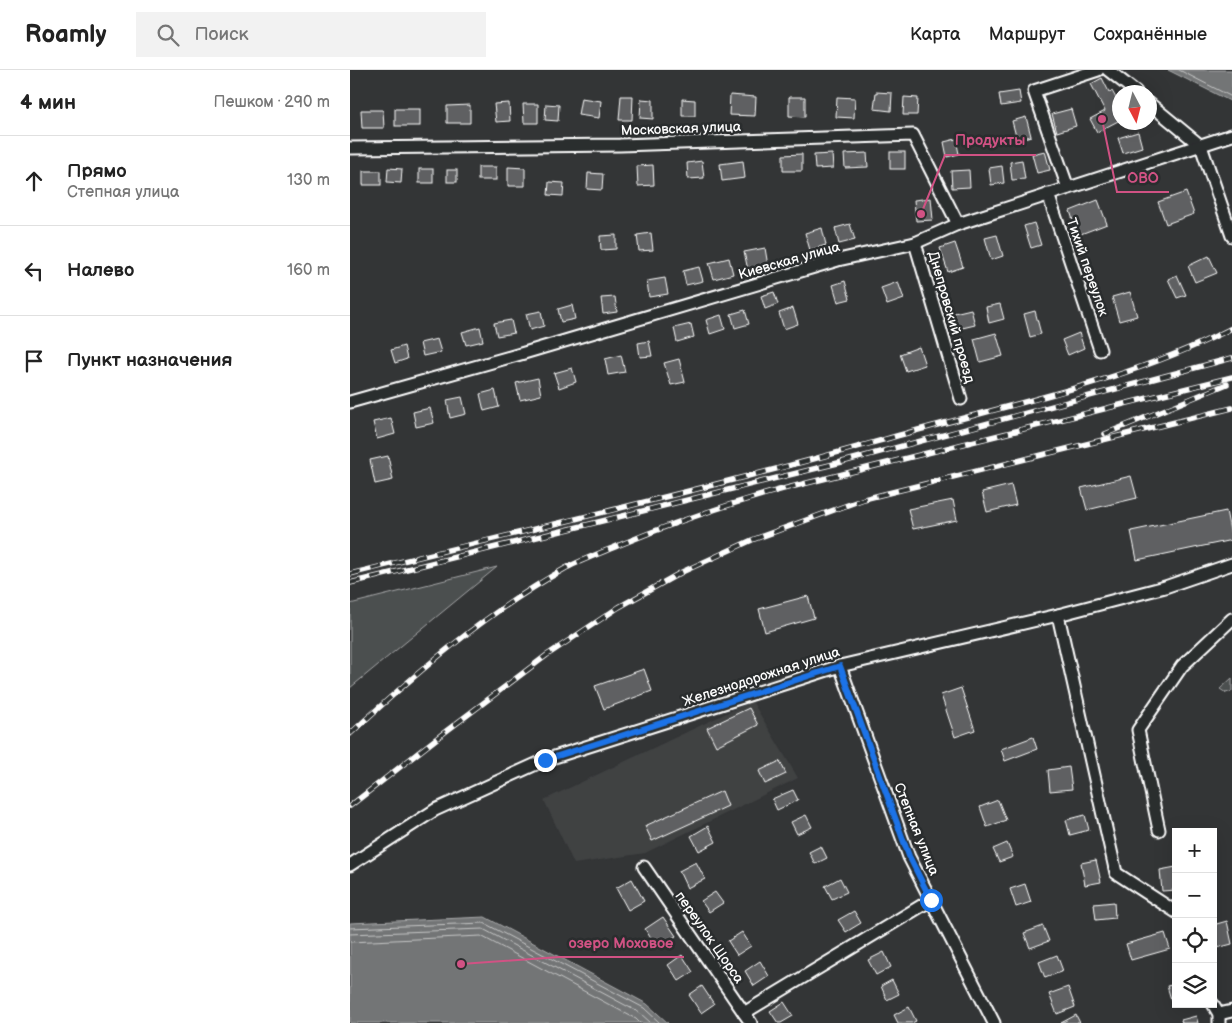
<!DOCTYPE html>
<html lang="ru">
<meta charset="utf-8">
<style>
body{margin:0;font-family:"Balsamiq Sans",sans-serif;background:#f2f2f2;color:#222}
.controls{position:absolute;right:15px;bottom:15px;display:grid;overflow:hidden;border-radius:0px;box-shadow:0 5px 20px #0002}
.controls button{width:45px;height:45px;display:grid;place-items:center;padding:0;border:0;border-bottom:1px solid #e0e0e0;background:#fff;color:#222;font:25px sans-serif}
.compass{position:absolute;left:762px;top:15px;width:45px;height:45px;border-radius:50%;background:#fff;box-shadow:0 5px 20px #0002;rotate:173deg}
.stop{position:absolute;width:15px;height:15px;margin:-11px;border:4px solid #1a73e8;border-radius:50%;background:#fff}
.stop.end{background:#1a73e8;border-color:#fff;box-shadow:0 1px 5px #0008}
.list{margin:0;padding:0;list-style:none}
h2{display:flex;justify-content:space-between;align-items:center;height:65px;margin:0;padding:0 20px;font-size:21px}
h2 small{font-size:16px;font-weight:400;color:#767676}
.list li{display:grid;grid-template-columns:32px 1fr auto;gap:15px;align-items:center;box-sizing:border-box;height:90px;padding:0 20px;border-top:1px solid #e0e0e0}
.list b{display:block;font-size:19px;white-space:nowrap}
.list p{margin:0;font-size:16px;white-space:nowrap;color:#767676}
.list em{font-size:16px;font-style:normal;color:#767676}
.icon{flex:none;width:28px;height:28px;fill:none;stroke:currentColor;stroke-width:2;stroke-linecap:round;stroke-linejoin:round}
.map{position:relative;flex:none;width:882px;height:953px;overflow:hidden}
header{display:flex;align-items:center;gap:30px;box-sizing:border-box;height:70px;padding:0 25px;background:#fff;border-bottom:1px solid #e0e0e0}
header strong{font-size:24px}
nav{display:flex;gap:28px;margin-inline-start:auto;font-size:18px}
.search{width:350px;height:45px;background:#f2f2f2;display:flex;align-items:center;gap:12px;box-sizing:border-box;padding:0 18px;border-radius:0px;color:#767676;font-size:19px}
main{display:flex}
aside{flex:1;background:#fff}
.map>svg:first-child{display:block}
.built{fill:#404243}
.green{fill:#4c4f50;stroke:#a6a7a8}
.water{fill:#737576;stroke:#abacad}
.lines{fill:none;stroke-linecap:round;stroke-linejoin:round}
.shore{stroke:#c7c8c8;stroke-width:1}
.building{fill:#5f6162;stroke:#fff}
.street-casing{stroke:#fff;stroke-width:15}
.street{stroke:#2a2d2e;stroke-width:11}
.rail-casing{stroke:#fff;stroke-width:5.5}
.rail{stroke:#2a2d2e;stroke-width:4;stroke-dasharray:11;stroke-linecap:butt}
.route{stroke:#1a73e8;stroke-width:6}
.labels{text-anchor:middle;stroke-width:5;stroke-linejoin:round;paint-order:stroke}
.street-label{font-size:14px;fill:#fff;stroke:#2a2d2e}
.leader{fill:none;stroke:#d15284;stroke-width:2}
.callout-dot{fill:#d15284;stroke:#2a2d2e;stroke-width:2}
.callout-label{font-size:15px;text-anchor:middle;font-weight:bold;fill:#d15284;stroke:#2a2d2e;stroke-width:5;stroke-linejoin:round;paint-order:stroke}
</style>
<header>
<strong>Roamly</strong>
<div class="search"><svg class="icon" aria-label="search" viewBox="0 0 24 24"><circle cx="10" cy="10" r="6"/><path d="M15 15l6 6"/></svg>Поиск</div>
<nav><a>Карта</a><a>Маршрут</a><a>Сохранённые</a></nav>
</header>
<main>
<aside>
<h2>4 мин<small>Пешком · 290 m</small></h2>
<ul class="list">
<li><svg class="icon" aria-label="ahead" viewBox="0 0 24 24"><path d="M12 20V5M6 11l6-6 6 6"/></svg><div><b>Прямо</b><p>Степная улица</p></div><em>130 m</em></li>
<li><svg class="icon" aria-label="left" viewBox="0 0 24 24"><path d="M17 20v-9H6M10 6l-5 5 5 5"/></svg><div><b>Налево</b></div><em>160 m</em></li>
<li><svg class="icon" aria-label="arrive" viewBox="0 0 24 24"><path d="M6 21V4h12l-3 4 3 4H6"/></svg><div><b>Пункт назначения</b></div></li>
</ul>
</aside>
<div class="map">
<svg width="882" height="953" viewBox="0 0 882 953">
<rect width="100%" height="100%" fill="#333536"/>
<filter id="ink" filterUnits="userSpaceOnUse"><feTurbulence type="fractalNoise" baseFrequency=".02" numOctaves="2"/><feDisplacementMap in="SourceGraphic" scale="10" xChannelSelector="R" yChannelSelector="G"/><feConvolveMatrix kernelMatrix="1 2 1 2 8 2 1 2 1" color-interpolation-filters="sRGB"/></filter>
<g filter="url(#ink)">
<path class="built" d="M402,631L448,708L295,783L224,794L194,730Z"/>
<g class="green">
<path d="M147,497L0,618V534Z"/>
<path d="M882,608V621L876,623L870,619Z"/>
</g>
<g class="water">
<path d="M818,0H882V32Z"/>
<path d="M135,847L297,934L318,953H0V853Z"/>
</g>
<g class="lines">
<g class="shore">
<path d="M829,0L882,27"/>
<path d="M0,858L134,853L294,938L310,953"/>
<path d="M0,864L133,859L290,943L301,953"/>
<path d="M0,872L131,866L286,949L290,953"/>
</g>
</g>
<g class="building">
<path d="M752,8L759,22L762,21L770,35V50L747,62L740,49L755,41L741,14Z"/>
<path d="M669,21L671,33L651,36L649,24Z"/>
<path d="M526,22L542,23L541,41L524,39Z"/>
<path d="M380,25L406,27L405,46L379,45Z"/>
<path d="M271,26H283L282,50H269Z"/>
<path d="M439,27H455V47L439,46Z"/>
<path d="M487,27L505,28L504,48L486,47Z"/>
<path d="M554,27L568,28L567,45H553Z"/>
<path d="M231,28L251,31L249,48L228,45Z"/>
<path d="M291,29L303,30V49L290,48Z"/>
<path d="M332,29L345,30V46H332Z"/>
<path d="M159,33L160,51L146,52L144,34Z"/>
<path d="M173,34H188V53H174Z"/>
<path d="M196,34L209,35L208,51L195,50Z"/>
<path d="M120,35V53H97V36Z"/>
<rect x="45" y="39" width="25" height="17"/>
<path d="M721,39L726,56L707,62L702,44Z"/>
<path d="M11,40H33L34,58H12Z"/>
<path d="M676,47L681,66L667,70L662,51Z"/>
<path d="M788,62L792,77L773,83L768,68Z"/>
<path d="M606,69L609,84L597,87L594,72Z"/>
<path d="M695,81L700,100L687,103L682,84Z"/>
<rect x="540" y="82" width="15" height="17"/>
<path d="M517,83L518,97L495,98L494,84Z"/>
<path d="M452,84V101H433V85Z"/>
<path d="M482,84L483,98L465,99L464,85Z"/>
<path d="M672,90L675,109L662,110L660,92Z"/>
<path d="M352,91L354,108L338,109L337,93Z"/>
<path d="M393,91L395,108L372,111L370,94Z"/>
<path d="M303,95L304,115L288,116L287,96Z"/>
<path d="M652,96L654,113L641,115L639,98Z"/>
<rect x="128" y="97" width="18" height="13"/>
<path d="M158,97L175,98V116H158Z"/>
<path d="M38,98L52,99L51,113L37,112Z"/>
<rect x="69" y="99" width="14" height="14"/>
<rect x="97" y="100" width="10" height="12"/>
<path d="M619,100L620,117L602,118L601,101Z"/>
<rect x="13" y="101" width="18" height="14"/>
<path d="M238,103L253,104L252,120L237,119Z"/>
<path d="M199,112L214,113L213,126L198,125Z"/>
<path d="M836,122L844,144L816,154L808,132Z"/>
<path d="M581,128L583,150L566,151L564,130Z"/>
<path d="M748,130L757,154L728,165L720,141Z"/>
<path d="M684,153L691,175L681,178L674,156Z"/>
<path d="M500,154L505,170L489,174L485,158Z"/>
<path d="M472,158L476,175L460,180L455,163Z"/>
<path d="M301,163L303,180L289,181L287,165Z"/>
<path d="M266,165V179L251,180L250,166Z"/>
<path d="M647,165L653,186L641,190L635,168Z"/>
<path d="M605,173L613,197L598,202L590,178Z"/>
<path d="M415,178L418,196L398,200L394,182Z"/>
<path d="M859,186L867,203L845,212L838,196Z"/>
<path d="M379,188L383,204L364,209L359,193Z"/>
<path d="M349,197L353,211L336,215L333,201Z"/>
<path d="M827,205L836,225L827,228L818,209Z"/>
<path d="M315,208L318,224L299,227L297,211Z"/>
<path d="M495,211L500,229L488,232L483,215Z"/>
<path d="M548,212L554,229L537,235L531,218Z"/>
<path d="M424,222L428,234L415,239L411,226Z"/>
<path d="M780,222L787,246L769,251L762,227Z"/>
<path d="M265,227L267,242L253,244L251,228Z"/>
<path d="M650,234L654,249L639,253L636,237Z"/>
<path d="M222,235L225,249L211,252L208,239Z"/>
<path d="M443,238L448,254L434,259L429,243Z"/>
<path d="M621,239L625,255L604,260L600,244Z"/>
<path d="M395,240L399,254L385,258L381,244Z"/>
<path d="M191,241L194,256L180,260L176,244Z"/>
<path d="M685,241L691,264L680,267L674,244Z"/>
<path d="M371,245L375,259L360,264L356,250Z"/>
<path d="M161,250L164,263L147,266L144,253Z"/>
<path d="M341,254L344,267L327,272L324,258Z"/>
<path d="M130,257L133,271L116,275L112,262Z"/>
<path d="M646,263L653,286L630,292L624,269Z"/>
<path d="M729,263L734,278L718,285L712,270Z"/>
<path d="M87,269L91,282L73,286L70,273Z"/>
<path d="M299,271L302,286L290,287L288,273Z"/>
<path d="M54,276L57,289L45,293L41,280Z"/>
<path d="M569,277L575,295L556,301L550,284Z"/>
<path d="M271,285L275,302L258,305L255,289Z"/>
<path d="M329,289L335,312L321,315L314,293Z"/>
<path d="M222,298L226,312L209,318L204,303Z"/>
<path d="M188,308L191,325L170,330L166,313Z"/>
<path d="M145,320L149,337L134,341L130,324Z"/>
<path d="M112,327L116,344L100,348L97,330Z"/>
<path d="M80,338L84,353L66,357L63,342Z"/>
<path d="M41,348L45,364L27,369L23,352Z"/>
<path d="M38,386L43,410L25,414L20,390Z"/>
<path d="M781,406L787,428L737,440L731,418Z"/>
<path d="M661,415L666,435L637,442L632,422Z"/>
<path d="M603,430L607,450L563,459L558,439Z"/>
<path d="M876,441L882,470L787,490L781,461Z"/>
<path d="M458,526L464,548L415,562L409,539Z"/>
<path d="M294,599L302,621L254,639L245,616Z"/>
<path d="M611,618L625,660L605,667L591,625Z"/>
<path d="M399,638L408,655L366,676L357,658Z"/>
<path d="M683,667L687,679L655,691L651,679Z"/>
<path d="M430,691L436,704L415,714L409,701Z"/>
<path d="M719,697L722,719L700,721L698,700Z"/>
<path d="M443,720L448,730L427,740L422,729Z"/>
<path d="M372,721L378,736L302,771L295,756Z"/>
<path d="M648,730L656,750L637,757L630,737Z"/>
<path d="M456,745L462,757L447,764L441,752Z"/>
<path d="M735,745L739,760L720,765L716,750Z"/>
<path d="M358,756L366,772L349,781L341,766Z"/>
<path d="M657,773L663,787L649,792L643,779Z"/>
<path d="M471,776L477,788L465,794L459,782Z"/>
<path d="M746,790L751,812L735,815L731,793Z"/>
<path d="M346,792L355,809L337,818L329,801Z"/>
<path d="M826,797V820L812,821L810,800Z"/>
<path d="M490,808L497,822L482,829L475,816Z"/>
<path d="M282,809L294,831L278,840L266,818Z"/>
<path d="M675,814L681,832L666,837L660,819Z"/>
<path d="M365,822L373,833L359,842L351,831Z"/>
<path d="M764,832L765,848L746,850L744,834Z"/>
<path d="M504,841L511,853L496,862L488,850Z"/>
<path d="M313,847L326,866L307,878L295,859Z"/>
<path d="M877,851L882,874L863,879V855Z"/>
<path d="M693,856L699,871L680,878L674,863Z"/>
<path d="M392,862L401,876L387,885L378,871Z"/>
<path d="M815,863L820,879L781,890L776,874Z"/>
<path d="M534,882L541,897L526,905L518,890Z"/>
<path d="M332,885L343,902L329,911L318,895Z"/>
<path d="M707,885L713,901L695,908L689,892Z"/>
<path d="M410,891L419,906L404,916L395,901Z"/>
<path d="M542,910L549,924L537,930L531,916Z"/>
<path d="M826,914V934H828L823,936L817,916Z"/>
<path d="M352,916L364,934L351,943L339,925Z"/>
<path d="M718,917L725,937L707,944L699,924Z"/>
<path d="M434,932L443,946L431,953H428L420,941Z"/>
<path d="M559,937L566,951L562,953H548L544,945Z"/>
<path d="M726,945L730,953H711Z"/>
<path d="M846,946L848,953H832L831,950Z"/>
</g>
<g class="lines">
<g class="street-casing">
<g id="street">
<path d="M758,0L786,22"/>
<path d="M800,34L851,76L882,166"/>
<path d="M0,78L270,75L563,65L608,154"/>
<path d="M718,118L684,21L748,0"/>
<path d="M698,124L750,280"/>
<path d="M565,173L611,329"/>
<path d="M0,332L174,283L488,190L565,173L608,154L882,65"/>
<path d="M708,545L766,803L826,842"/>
<path d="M490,596L559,787L644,953"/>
<path d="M809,760L788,660L832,596L882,549"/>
<path d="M0,795L85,740L195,690L490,596L708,545L815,517L882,494"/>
<path d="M294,797L401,953"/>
<path d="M863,934L869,944V953"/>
<path d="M394,943L581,830"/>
<path d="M869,944L882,941"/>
</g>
</g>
<use href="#street" class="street"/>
<g class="rail-casing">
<g id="rail">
<path d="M755,364L877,314"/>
<path d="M0,504C133,471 266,440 398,406C456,392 514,375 572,359C676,331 785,308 882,258"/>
<path d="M0,513L496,391L882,288"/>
<path d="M0,664C67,602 136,543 216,498C234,489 253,482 272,474C325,452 378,434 433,419L882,307"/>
<path d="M0,736L91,665L197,585L269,537L332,502L402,470L514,429L882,338"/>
</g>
</g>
<use href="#rail" class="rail"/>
</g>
</g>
<g class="lines" filter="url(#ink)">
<path class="route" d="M195,690L490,596L559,786L581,830"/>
</g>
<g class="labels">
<g class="street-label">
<text transform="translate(331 58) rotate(-2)" y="5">Московская улица</text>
<text transform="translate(439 190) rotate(-16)" y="5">Киевская улица</text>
<text transform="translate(738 197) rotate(71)" y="5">Тихий переулок</text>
<text transform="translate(602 247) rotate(74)" y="5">Днепровский проезд</text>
<text transform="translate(411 606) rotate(-18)" y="5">Железнодорожная улица</text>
<text transform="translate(567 759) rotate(68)" y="5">Степная улица</text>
<text transform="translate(360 867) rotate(55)" y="5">переулок Щорса</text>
</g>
</g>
<path class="leader" d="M571 144L595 85H686M752 49L767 122H819M111 894L209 887H334"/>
<g class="callout-dot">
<circle cx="571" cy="144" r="5"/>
<circle cx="752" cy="49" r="5"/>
<circle cx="111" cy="894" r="5"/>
</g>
<g class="callout-label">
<text x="640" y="75">Продукты</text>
<text x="793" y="113">ОВО</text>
<text x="271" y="878">озеро Моховое</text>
</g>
</svg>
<div class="controls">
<button>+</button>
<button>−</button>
<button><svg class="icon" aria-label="locate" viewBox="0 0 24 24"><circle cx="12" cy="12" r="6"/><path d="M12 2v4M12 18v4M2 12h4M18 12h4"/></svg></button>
<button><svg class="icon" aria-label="layers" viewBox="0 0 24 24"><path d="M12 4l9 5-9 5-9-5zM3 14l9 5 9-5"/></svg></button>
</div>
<svg class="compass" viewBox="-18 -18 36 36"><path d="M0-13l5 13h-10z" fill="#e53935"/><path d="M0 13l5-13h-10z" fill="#767676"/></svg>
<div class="stop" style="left:581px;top:830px"></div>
<div class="stop end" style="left:195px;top:690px"></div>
</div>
</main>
